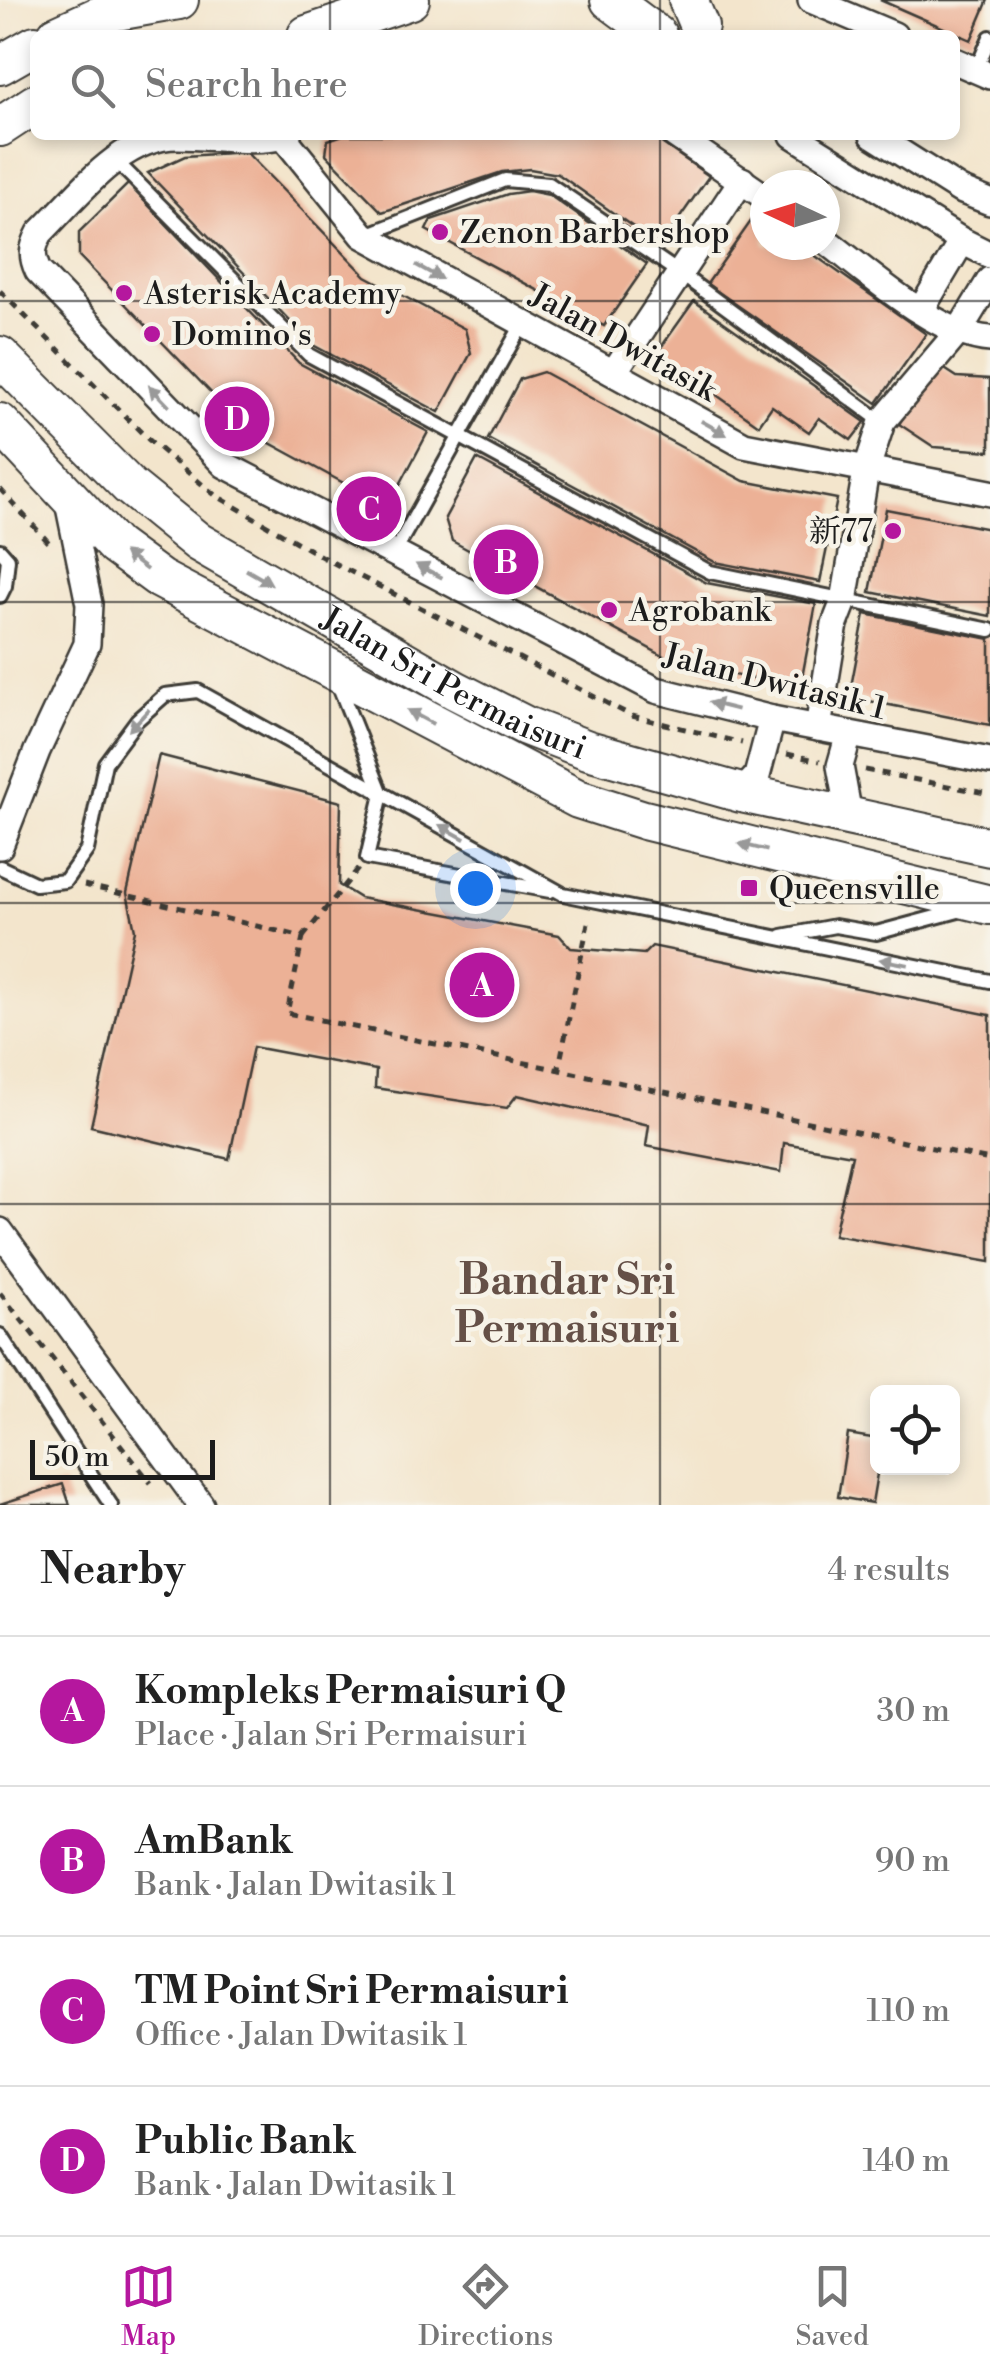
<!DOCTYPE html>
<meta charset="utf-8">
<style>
body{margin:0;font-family:"Libre Bodoni","Noto Serif SC",serif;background:#f2f2f2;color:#222}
.controls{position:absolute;right:30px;bottom:30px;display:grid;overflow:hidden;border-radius:15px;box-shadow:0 5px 15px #0003}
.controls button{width:90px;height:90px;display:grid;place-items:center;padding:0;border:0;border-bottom:2px solid #e0e0e0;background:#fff;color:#222;font:50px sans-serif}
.compass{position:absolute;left:750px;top:170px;width:90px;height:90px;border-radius:50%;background:#fff;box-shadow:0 5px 15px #0003;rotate:274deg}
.scale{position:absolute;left:30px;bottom:25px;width:185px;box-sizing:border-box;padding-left:10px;border:5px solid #1c1c1c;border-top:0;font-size:28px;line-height:35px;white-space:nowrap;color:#1c1c1c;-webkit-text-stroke:8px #f7f3e8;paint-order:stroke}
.you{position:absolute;left:475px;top:888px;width:35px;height:35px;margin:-25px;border:8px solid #fff;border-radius:50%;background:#1a73e8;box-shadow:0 0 0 15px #1a73e833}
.badge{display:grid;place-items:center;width:65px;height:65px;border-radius:50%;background:#b5179e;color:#fff;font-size:32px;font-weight:700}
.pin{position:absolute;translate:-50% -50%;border:5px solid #fff;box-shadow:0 2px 10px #0006}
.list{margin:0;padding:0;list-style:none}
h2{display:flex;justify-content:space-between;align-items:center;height:130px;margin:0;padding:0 40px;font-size:42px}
h2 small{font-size:32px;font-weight:400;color:#767676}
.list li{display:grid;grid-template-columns:65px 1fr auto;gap:30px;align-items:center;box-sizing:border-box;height:150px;padding:0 40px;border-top:2px solid #e0e0e0}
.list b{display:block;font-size:38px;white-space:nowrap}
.list p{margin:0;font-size:32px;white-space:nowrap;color:#767676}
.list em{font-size:32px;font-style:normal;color:#767676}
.icon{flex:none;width:55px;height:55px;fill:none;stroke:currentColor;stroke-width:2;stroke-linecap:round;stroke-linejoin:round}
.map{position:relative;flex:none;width:990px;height:1505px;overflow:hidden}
.search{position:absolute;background:#fff;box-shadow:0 5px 15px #0003;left:30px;right:30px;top:30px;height:110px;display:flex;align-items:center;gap:25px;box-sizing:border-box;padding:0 35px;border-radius:15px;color:#767676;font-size:38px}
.sheet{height:730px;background:#fff}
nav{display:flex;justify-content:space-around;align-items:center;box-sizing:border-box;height:140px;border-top:2px solid #e0e0e0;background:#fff;font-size:28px;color:#767676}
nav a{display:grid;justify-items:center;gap:5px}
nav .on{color:#b5179e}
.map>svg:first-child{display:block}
.building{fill:#ecb196}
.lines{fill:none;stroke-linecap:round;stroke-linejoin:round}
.lane-casing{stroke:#3c3a36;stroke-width:18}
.street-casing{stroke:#3c3a36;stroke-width:30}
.secondary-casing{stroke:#3c3a36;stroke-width:42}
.path{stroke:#3c3a36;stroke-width:5;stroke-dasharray:8 8;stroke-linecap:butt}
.lane{stroke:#fff;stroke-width:12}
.street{stroke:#fff;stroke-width:25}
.secondary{stroke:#fff;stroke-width:38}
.oneway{fill:#999}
.grid{fill:none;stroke:#1c1c1c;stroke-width:2.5;stroke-opacity:0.55}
.poi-dot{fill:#b5179e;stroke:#f7f3e8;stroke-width:4}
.labels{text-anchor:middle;stroke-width:9;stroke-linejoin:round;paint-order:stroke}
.poi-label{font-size:32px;fill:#1c1c1c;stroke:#f7f3e8;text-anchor:start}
.street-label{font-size:32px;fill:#1c1c1c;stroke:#f7f3e8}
.district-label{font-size:42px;font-weight:bold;fill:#655047;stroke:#f7f3e8}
</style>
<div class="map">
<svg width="990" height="1505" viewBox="0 0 990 1505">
<rect width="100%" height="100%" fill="#f7f3e8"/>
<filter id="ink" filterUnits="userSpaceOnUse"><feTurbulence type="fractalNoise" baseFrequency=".01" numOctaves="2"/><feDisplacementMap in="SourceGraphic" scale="20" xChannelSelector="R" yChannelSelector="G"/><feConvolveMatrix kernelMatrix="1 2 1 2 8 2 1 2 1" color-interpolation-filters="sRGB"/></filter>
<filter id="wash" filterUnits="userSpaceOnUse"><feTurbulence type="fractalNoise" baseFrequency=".0048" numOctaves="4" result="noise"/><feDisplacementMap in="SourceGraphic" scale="40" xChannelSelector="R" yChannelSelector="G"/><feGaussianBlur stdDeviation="2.25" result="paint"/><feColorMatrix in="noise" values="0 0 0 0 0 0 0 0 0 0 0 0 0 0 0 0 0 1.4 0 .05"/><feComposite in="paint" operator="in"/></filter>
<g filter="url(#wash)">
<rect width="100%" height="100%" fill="#f3e5cc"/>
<g id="blocks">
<g class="building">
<path d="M880,0H988L971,40Z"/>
<path d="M343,135H650L709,176L660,246L558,174L530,169L502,172L382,212L326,154L328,140Z"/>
<path d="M246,152L366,276L465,329L471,353L439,412L313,345L148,173L185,156Z"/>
<path d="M128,184L299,363L428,432L396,492L373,499L248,431L79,256V232Z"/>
<path d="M529,191L549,195L647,264L604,326L426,230L431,220L508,194Z"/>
<path d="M756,214L765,221V245H800L926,334L877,403L707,284Z"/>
<path d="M694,301L865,422L851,440L819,418L809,432L772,406L759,425L657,353Z"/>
<path d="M937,364L957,377L990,379V451L934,447L899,424Z"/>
<path d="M543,372L744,481L837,499L820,582L715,562L488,439L520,379Z"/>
<path d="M477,459L707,583L816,604L800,688L678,664L452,541L445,518Z"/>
<path d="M886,509L990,529V616L870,592Z"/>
<path d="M865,614L990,639V725L849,697Z"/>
<path d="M159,755L341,802L339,885L360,898L559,935L571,948L644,954L652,946L990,1015V1262L834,1235L852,1155L784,1143L781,1172L646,1146L649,1125L517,1095L507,1108L375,1088L376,1070L253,1047L229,1159L91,1126L135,930L127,893Z"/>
<path d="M848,1434L878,1439V1468L872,1503L838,1497Z"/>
<path d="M63,1484L70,1505H0V1504Z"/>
</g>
</g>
</g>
<g filter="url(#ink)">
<use href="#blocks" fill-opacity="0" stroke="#3c3a36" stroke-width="2.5"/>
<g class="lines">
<g class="lane-casing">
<g id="lane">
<path d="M976,70L990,37"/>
<path d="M114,159L309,355L710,572L990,630"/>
<path d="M366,235L505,180L549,184L678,272L882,422"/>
<path d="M0,550L8,559L5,586L0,596"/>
<path d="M394,553L523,323"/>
<path d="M338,684L382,794L367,858L550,891"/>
<path d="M0,867L36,884L65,881L87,850L105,763L137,720L165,695L198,691L563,894L990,981"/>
<path d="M782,936L835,926L876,933L962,910"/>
<path d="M0,1335L111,1505"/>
</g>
</g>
<g class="street-casing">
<g id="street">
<path d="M811,0L894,35"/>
<path d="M955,61L990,76"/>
<path d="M282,135L363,235L744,445L990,493"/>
<path d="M288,135C253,145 215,136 178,136C120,136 78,196 40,233C32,248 31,256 38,271L225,465L656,690L772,719L990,761"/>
<path d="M675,135L765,197"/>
<path d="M793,135L962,241L990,255"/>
<path d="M873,135L960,190L990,202"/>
<path d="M825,240C868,272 937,336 990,339"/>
<path d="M921,310L962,241"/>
<path d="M614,372L742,180"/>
<path d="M818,728L835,624L844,601L866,471L882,422L959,331L990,280"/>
<path d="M849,734L840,766L849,815"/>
<path d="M741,793L757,776L772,719"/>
<path d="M0,846L37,751L87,644L89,604L67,497"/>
<path d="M0,1231L201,1505"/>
</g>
</g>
<g class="secondary-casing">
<g id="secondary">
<path d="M610,0L657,35"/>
<path d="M688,0L699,26"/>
<path d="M57,35L105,13L179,0"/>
<path d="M307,35L410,0"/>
<path d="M0,65L35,45"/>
<path d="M0,127L35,104"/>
<path id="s1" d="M0,356L129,486L198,542L455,690L526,726L588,750L741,793L990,847"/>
<path d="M0,423L115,546L160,579L578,799L644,820L990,905"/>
</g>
</g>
<g class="path">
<path d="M0,291L148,439L215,495L324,558L632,716L742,743"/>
<path d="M0,489L52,546"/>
<path d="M787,754L820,761"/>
<path d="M865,770L990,794"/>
<path d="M84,885L303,937L287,1013L990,1160"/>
<path d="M303,937L358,869"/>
<path d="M558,1072L589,918"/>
<path d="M0,1293L151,1483"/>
</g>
<use href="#lane" class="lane"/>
<use href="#street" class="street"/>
<use href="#secondary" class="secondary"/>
</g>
<defs><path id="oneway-solid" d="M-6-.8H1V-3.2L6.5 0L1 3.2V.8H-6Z" transform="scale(2.5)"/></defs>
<g class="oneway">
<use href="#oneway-solid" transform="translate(429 272) rotate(29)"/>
<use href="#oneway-solid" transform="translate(159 396) rotate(-134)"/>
<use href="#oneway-solid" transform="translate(714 428) rotate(29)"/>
<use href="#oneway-solid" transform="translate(135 561) rotate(-143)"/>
<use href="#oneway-solid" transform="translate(429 571) rotate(-153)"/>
<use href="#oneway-solid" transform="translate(259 577) rotate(30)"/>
<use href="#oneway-solid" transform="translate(723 706) rotate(-166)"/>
<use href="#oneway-solid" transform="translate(420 717) rotate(-152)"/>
<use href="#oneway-solid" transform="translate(139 720) rotate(133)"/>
<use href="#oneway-solid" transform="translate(452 832) rotate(-151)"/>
<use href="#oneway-solid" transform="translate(753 847) rotate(-166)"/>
<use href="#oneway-solid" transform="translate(894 962) rotate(-169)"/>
</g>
</g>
<path class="grid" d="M330,0V35M660,0V35M330,135V1505M660,135V1505M0,301H990M0,602H990M0,903H990M0,1204H990"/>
<g class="poi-dot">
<circle cx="440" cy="232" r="10"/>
<circle cx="124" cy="293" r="10"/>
<circle cx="152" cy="334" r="10"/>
<circle cx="893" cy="531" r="10"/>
<circle cx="609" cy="610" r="10"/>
<rect x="739" y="878" width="20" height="20" rx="5"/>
</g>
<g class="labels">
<g class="poi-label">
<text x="460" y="243">Zenon Barbershop</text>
<text x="144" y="304">Asterisk Academy</text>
<text x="172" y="345">Domino's</text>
<text x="873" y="542" text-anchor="end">新77</text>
<text x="629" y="621">Agrobank</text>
<text x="769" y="899">Queensville</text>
</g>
<g class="street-label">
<text transform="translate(624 342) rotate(29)" y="11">Jalan Dwitasik</text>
<text dy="11" stroke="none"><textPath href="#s1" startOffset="565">Jalan Sri Permaisuri</textPath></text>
<text transform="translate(775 681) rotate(14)" y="11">Jalan Dwitasik 1</text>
</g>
<g class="district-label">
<text x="567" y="1294">Bandar Sri<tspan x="567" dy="48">Permaisuri</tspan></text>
</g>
</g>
</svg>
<div class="controls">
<button><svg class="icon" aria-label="locate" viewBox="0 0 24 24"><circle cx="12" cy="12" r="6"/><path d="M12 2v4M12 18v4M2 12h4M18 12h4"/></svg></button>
</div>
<svg class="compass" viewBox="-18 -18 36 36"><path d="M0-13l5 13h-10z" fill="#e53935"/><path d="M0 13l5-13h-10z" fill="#767676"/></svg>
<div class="scale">50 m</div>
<div class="you"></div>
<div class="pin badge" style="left:482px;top:985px">A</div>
<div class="pin badge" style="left:506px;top:562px">B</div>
<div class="pin badge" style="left:369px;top:509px">C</div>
<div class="pin badge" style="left:237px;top:419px">D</div>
<div class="search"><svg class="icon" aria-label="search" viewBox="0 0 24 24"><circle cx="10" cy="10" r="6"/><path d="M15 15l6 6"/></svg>Search here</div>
</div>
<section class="sheet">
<h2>Nearby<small>4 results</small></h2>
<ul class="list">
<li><span class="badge">A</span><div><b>Kompleks Permaisuri Q</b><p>Place · Jalan Sri Permaisuri</p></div><em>30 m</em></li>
<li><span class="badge">B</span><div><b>AmBank</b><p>Bank · Jalan Dwitasik 1</p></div><em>90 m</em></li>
<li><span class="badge">C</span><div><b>TM Point Sri Permaisuri</b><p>Office · Jalan Dwitasik 1</p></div><em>110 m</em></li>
<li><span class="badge">D</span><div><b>Public Bank</b><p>Bank · Jalan Dwitasik 1</p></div><em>140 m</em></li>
</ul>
</section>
<nav>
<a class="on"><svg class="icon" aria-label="map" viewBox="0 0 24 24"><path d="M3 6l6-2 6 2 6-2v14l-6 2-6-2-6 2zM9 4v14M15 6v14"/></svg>Map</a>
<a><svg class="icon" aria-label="directions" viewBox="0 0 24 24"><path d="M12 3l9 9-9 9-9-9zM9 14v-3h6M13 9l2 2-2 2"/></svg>Directions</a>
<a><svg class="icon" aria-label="saved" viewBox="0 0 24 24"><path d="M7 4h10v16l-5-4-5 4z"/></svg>Saved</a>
</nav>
